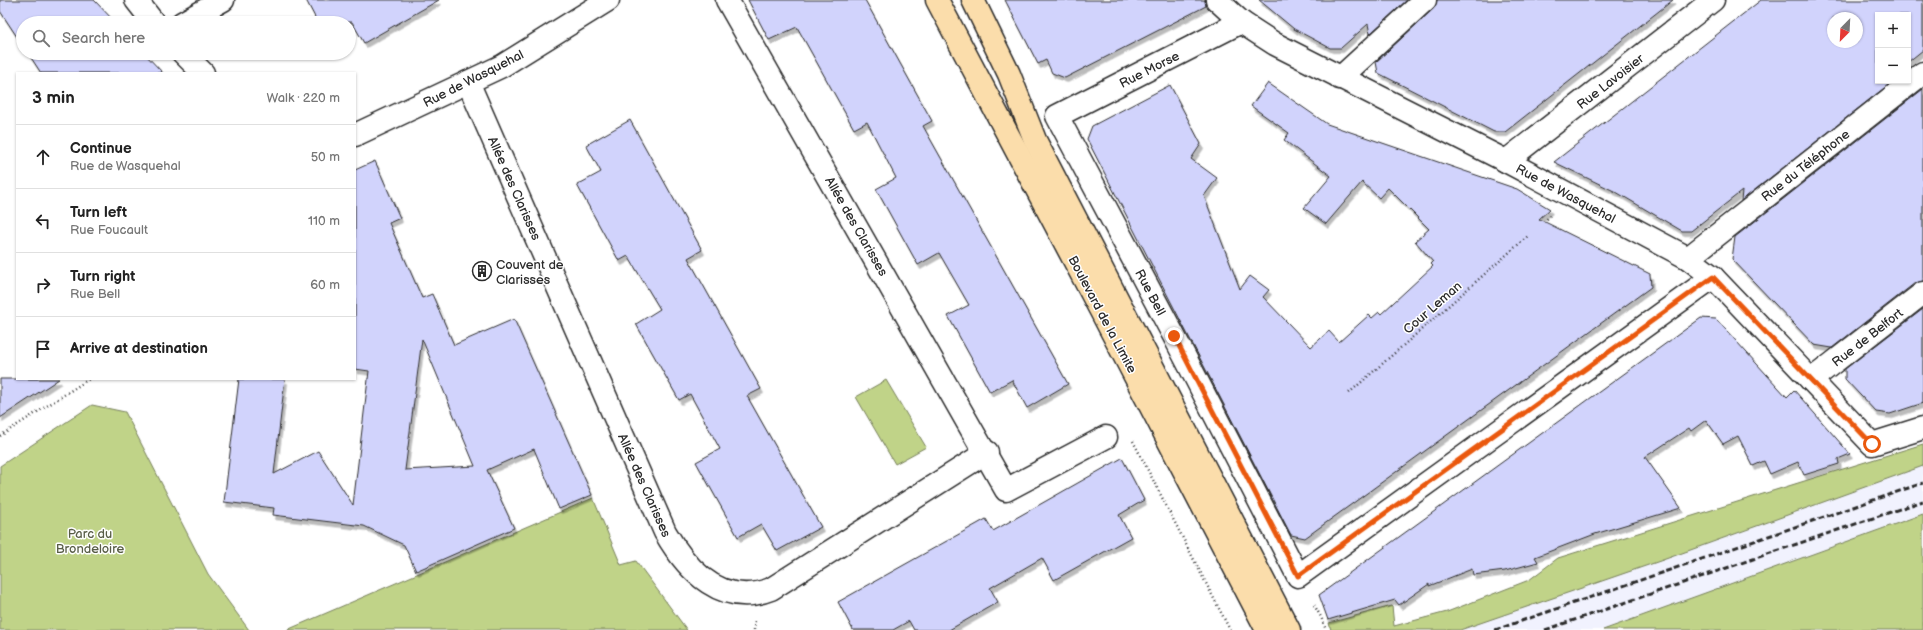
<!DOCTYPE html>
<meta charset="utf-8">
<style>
body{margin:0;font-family:"Balsamiq Sans",sans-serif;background:#f6f6f6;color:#222}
.controls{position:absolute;right:12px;top:12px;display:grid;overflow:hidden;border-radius:0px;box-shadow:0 1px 3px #0004}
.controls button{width:36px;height:36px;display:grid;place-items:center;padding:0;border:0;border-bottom:1px solid #e0e0e0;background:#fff;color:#222;font:20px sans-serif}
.compass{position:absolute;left:1827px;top:12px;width:36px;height:36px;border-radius:50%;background:#fff;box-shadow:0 1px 3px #0004;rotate:204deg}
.stop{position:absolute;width:12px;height:12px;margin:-9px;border:3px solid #ea580c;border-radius:50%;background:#fff}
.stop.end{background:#ea580c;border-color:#fff;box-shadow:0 1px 4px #0008}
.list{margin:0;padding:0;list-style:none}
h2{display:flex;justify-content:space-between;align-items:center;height:52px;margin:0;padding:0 16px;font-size:17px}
h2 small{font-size:13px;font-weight:400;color:#767676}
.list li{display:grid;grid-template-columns:26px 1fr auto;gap:12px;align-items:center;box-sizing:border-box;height:64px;padding:0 16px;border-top:1px solid #e0e0e0}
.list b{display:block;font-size:15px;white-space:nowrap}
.list p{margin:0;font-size:13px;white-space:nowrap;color:#767676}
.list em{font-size:13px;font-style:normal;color:#767676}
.icon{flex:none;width:22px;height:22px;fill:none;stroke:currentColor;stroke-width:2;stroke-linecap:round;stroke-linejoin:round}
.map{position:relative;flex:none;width:1923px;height:630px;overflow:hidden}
.search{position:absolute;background:#fff;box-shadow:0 1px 3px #0004;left:16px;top:16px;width:340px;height:44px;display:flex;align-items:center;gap:10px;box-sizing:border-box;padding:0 14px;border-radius:22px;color:#767676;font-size:15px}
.panel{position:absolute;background:#fff;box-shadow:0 1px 3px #0004;left:16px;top:72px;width:340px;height:308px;border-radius:0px}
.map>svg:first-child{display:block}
.built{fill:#f1f2fe}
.green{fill:#c0d388;stroke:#767f5a}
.building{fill:#d1d3fc;stroke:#2b2b2b;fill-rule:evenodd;filter:url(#shadow)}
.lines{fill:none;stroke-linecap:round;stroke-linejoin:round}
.minor-casing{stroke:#2b2b2b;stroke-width:25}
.major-casing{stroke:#2b2b2b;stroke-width:25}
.path{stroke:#2b2b2b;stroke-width:2.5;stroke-dasharray:1 3;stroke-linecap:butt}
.minor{stroke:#fff;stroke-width:22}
.major{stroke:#fbddab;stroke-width:22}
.rail{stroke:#2b2b2b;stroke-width:3;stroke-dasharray:6 3;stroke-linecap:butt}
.route{stroke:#ea580c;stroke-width:5}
.labels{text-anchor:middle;stroke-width:3;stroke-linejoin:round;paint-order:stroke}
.street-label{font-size:13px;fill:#2b2b2b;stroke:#fff}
.poi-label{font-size:13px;fill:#2b2b2b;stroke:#fff;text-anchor:start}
.park-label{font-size:13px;fill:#585d47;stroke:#fff}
</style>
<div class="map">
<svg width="1923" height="630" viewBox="0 0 1923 630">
<defs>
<filter id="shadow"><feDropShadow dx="2.5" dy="4.5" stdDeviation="0" flood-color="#0004"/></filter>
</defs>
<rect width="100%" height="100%" fill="#fff"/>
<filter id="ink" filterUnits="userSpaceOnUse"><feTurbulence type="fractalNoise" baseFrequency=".025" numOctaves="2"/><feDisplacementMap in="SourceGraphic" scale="8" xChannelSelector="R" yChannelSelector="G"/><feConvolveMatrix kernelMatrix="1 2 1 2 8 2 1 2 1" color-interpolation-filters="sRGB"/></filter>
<g filter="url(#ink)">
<path class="built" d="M1923,466V514L1603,630H1460L1660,561Z"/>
<g class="green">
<path d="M886,380L926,447L895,464L856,397Z"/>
<path d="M92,405L125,412L208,574L249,630H0V466Z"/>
<path d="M1923,444V466L1660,561L1460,630H1331L1329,623L1392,606L1394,626L1447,612L1529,580L1558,558Z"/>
<path d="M593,498L621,565L636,561L687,630H287Z"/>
<path d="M1923,514V630H1603Z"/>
</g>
<g class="building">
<path d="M0,0H94L116,23H23V46L0,11Z"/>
<path d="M306,0H439L364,43L352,22L318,23Z"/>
<path d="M748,0H865L932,121L923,126L1068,384L1027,408L1012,380L990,392L948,316L969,305L939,253L918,265L876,189L896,178L867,122L854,129L797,27L769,40Z"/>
<path d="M1005,0H1205L1206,6L1065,78L1052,73L1046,60L1038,64Z"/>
<path d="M1259,0H1407L1370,34L1368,24L1341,48H1330L1294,29Z"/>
<path d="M1437,0H1673L1505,132H1494L1378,73L1376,62L1433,9Z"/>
<path d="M1761,0H1923V50L1908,62V15H1878V81H1893L1741,201L1742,191L1691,231H1682L1616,192L1554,162ZM1833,18H1857V42H1833Z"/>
<path d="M28,53H144L163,73H41Z"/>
<path d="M1268,83L1327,124L1517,189L1550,209L1539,219L1650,274L1651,287L1305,538L1291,535L1087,139L1092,126L1170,85L1201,144L1191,159L1217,178L1204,196L1240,289L1250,276L1269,290L1263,297L1311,347L1329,331L1339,342L1369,315L1372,318L1379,312L1381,314L1433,266L1431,264L1433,262L1415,241L1429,229L1388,188L1379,198L1362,182L1326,224L1304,208L1331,176L1284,140L1289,133L1251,106Z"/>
<path d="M1923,89V281L1915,283L1832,348L1814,345L1732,259L1735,237Z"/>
<path d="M630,120L702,250L688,258L761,389L747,396L821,527L777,551L761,524L738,537L696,462L720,449L690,394L679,400L636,324L660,309L628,256L619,261L577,185L601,172L586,145Z"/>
<path d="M375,161L400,218L389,223L422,298L432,294L454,345L514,319L592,495L559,509L534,449L487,470L514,528L416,571L404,545L364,526L273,515L274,508L224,502L239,379H285L274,474L318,451L353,505L369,371L355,369V170ZM422,339L475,466L405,470Z"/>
<path d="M1923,309V403L1890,414L1876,412L1845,379V369Z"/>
<path d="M1701,318L1716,319L1787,397L1794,390L1850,454L1838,459L1839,464L1804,475L1798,462L1770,474L1764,461L1753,466L1738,436L1723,444L1706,420L1691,431L1689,428L1645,457L1681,508L1595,534L1535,557L1538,562L1505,571L1473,575L1472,569L1429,586V584L1399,605L1395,600L1328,620L1319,595Z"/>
<path d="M0,379H59L0,418Z"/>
<path d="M1122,458L1144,500L1119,515L1131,537L1054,580L1042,558L990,588L998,602L949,630H914L909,621L893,630H853L838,602L986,519L993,531Z"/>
</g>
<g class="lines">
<g class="minor-casing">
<g id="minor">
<path d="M136,0L154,23"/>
<path d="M727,0L1006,490L1106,437"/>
<path d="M1217,0L1241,22L1275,44L1506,161L1688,258L1713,277L1872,444L1923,428"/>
<path d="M1241,22L1057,116L1174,336L1298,576L1713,277"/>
<path d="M182,23L223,0"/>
<path d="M183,53L203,73"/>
<path d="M1340,78L1425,0"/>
<path d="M468,82L665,532C688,572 723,608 771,589L987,452"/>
<path d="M355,135L502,66L608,0"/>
<path d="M1506,161L1713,0"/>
<path d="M1688,258L1923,73"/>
<path d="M1811,380L1923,293"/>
</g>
</g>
<g class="major-casing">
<g id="major">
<path d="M937,0L1101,311L1267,630"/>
<path d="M973,0L1009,74L1035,140L1289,630"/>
</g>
</g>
<g class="path">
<path d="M1544,222L1550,216"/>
<path d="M1349,393L1528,236"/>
<path d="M0,436L89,379"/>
<path d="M1133,441L1230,630"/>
<path d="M1314,605L1321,617L1326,630"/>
<path d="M754,630L755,620"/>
</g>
<use href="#minor" class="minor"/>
<use href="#major" class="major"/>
<g class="rail">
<path d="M1495,630L1923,483"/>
<path d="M1545,630L1923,501"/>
</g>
</g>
</g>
<g class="lines" filter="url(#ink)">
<path class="route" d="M1174,336L1298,576L1713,277L1872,444"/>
</g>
<defs>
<g id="building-ring" transform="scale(1)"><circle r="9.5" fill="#fff" stroke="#2b2b2b" stroke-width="1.5"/><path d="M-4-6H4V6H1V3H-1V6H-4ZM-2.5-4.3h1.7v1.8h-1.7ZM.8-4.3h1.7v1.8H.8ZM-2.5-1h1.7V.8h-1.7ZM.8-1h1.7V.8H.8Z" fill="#2b2b2b"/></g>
</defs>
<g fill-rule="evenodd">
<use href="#building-ring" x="482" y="271"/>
</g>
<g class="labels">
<g class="street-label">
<text transform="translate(1149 69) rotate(-27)" y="5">Rue Morse</text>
<text transform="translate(473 78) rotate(-27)" y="5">Rue de Wasquehal</text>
<text transform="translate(1610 81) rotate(-38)" y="5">Rue Lavoisier</text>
<text transform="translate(1805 165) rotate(-38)" y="5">Rue du Téléphone</text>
<text transform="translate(515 188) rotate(66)" y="5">Allée des Clarisses</text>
<text transform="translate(1566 193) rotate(28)" y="5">Rue de Wasquehal</text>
<text transform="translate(857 226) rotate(60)" y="5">Allée des Clarisses</text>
<text transform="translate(1151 292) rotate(62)" y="5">Rue Bell</text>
<text transform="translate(1432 307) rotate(-41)" y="5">Cour Leman</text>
<text transform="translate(1103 314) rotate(62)" y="5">Boulevard de la Limite</text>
<text transform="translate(1867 337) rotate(-38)" y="5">Rue de Belfort</text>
<text transform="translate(645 485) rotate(66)" y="5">Allée des Clarisses</text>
</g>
<g class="poi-label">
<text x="496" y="269">Couvent de<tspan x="496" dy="15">Clarisses</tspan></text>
</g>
<g class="park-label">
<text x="90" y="538">Parc du<tspan x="90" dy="15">Brondeloire</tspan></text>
</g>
</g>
</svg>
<div class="controls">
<button>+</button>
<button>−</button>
</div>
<svg class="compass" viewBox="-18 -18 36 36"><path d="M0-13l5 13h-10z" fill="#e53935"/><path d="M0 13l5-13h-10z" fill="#767676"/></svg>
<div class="stop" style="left:1872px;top:444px"></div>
<div class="stop end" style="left:1174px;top:336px"></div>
<div class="search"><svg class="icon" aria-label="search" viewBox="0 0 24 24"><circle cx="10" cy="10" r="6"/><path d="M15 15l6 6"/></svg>Search here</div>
<section class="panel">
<h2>3 min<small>Walk · 220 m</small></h2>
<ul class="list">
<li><svg class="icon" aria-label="ahead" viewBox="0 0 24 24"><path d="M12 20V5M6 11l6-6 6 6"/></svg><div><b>Continue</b><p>Rue de Wasquehal</p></div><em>50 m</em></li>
<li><svg class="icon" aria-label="left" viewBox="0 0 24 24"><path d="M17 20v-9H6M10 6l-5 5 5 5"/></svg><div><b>Turn left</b><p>Rue Foucault</p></div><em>110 m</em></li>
<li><svg class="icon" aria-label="right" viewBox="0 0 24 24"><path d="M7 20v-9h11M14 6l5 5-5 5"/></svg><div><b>Turn right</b><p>Rue Bell</p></div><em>60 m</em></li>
<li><svg class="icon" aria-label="arrive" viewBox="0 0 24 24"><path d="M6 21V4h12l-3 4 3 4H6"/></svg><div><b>Arrive at destination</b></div></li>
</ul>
</section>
</div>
